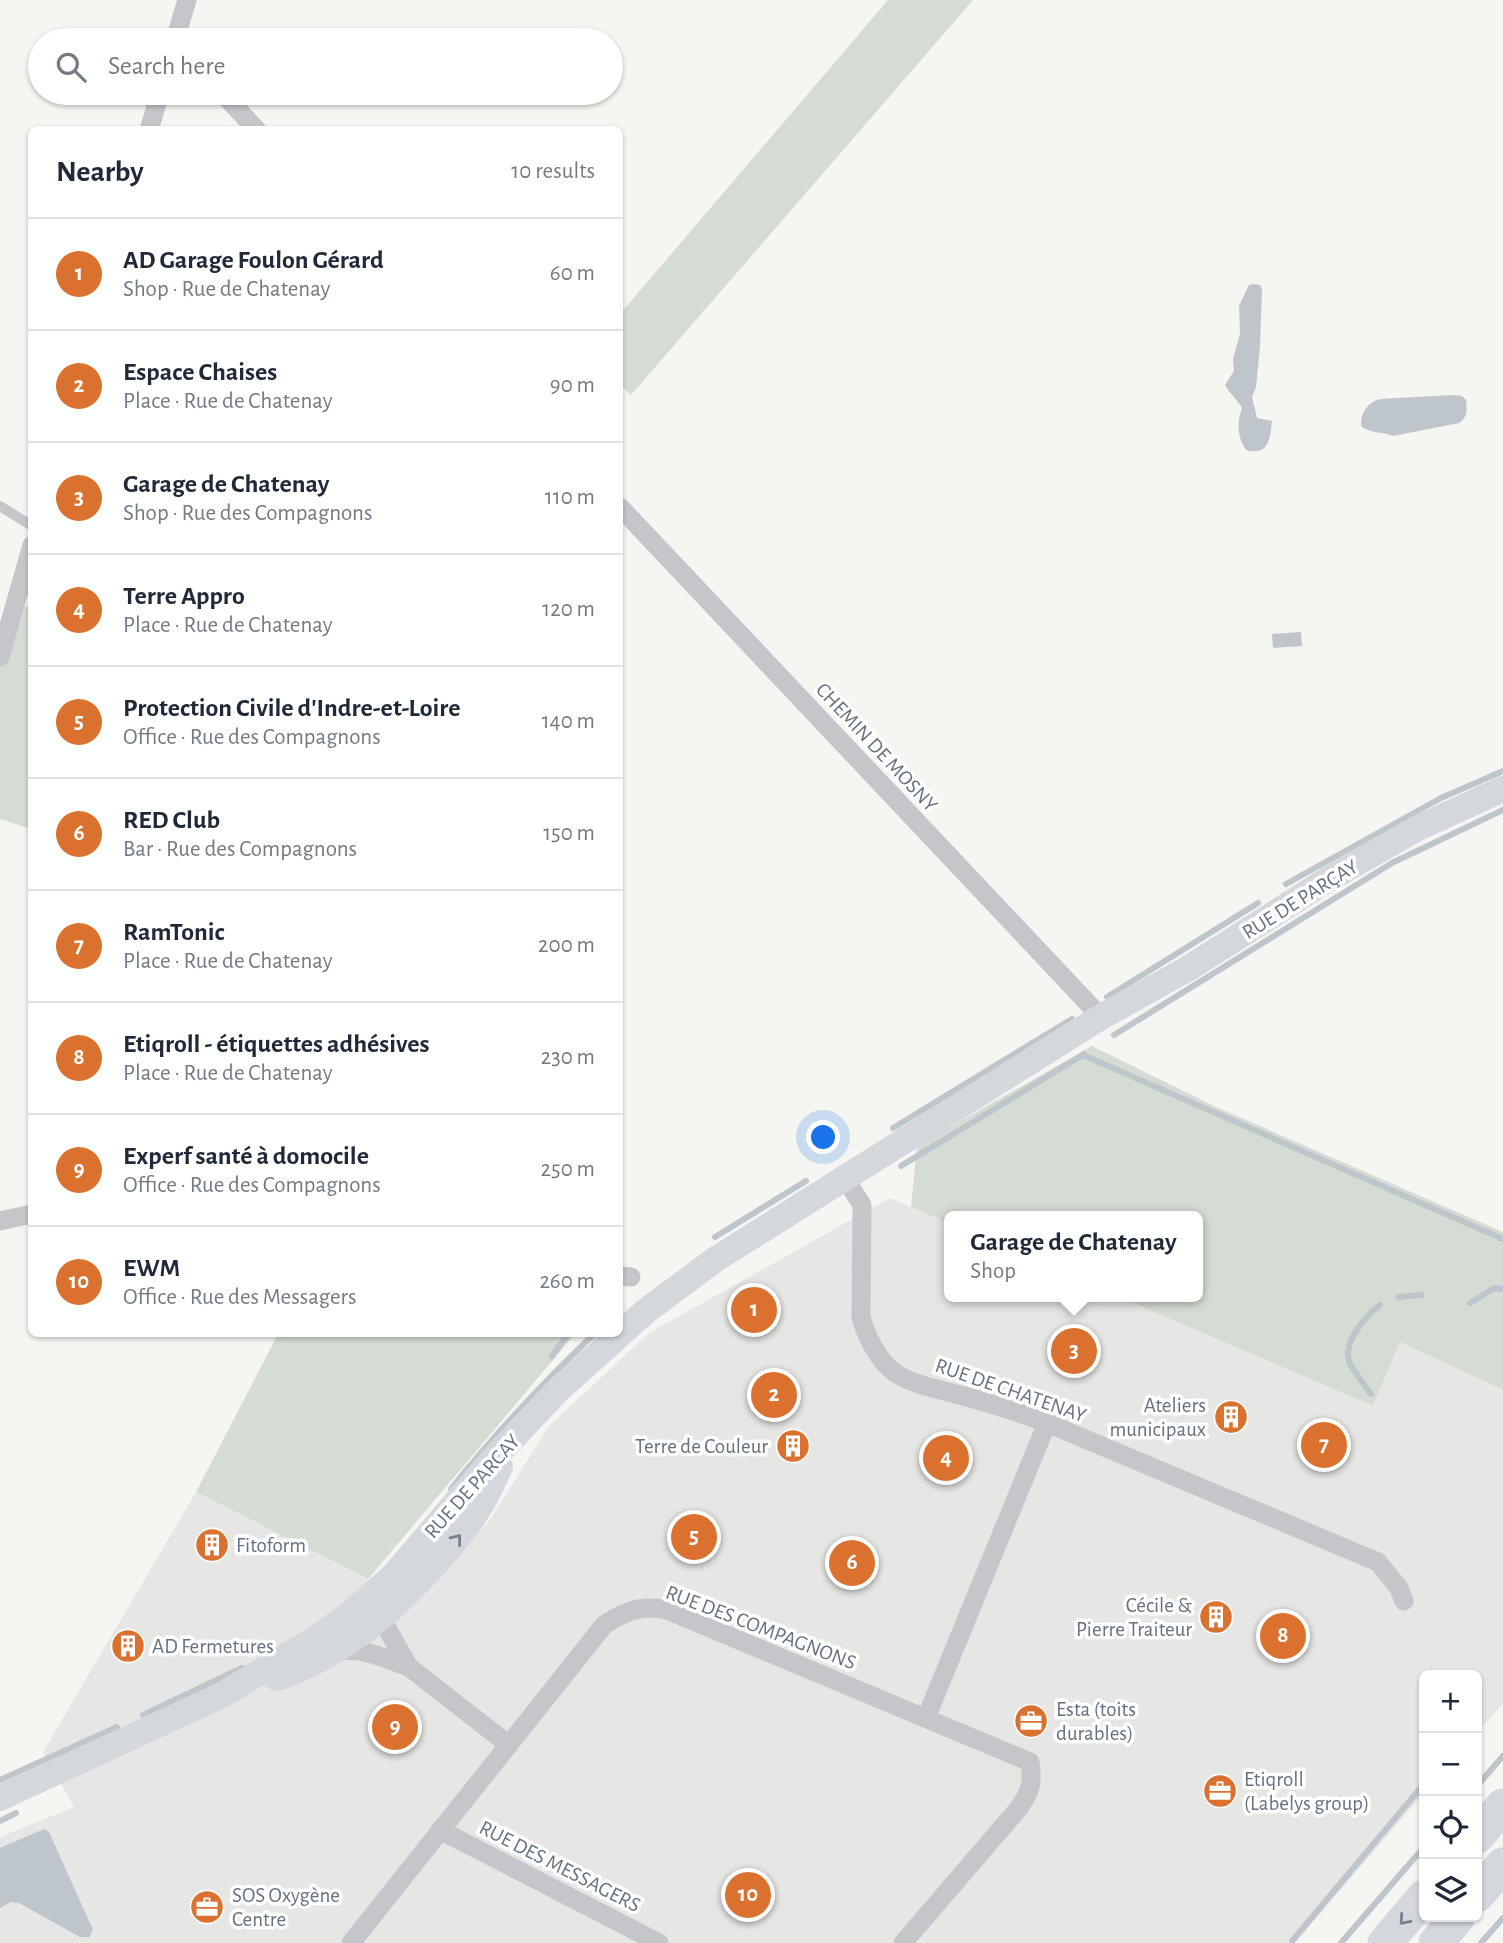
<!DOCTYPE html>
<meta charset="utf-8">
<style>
body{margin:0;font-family:"Alegreya Sans",sans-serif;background:#f2f2f3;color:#1f2937}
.controls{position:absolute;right:21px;bottom:21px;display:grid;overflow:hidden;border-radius:10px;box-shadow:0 2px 5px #0004}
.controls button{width:63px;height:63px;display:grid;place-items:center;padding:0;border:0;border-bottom:2px solid #e0e1e3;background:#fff;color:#1f2937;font:35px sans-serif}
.you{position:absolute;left:824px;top:1138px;width:24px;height:24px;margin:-18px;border:5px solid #fff;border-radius:50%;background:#1a73e8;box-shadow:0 0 0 10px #1a73e833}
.badge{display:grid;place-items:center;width:46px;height:46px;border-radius:50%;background:#da712e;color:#fff;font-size:23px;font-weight:700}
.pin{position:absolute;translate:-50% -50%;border:4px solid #fff;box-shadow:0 2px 7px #0006}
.popup{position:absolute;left:944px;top:1211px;width:259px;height:91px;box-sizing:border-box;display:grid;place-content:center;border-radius:10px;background:#fff;filter:drop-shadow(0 2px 5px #0005);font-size:23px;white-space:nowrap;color:#747a83}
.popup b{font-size:26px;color:#1f2937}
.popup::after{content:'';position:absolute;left:50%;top:100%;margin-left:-14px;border:14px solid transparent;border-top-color:#fff}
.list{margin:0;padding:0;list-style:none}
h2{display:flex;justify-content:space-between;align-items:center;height:91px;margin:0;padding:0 28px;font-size:30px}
h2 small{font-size:23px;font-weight:400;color:#747a83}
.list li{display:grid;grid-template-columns:46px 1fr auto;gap:21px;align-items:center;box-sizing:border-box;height:112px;padding:0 28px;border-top:2px solid #e0e1e3}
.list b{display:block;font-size:26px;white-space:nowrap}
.list p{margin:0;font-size:23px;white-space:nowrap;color:#747a83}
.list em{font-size:23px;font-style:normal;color:#747a83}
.icon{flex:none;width:38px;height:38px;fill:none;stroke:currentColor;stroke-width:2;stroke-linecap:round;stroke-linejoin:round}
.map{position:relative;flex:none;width:1503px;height:1943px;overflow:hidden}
.search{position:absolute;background:#fff;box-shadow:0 2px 5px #0004;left:28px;top:28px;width:595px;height:77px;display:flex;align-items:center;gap:18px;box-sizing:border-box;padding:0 24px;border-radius:38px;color:#747a83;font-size:26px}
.panel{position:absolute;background:#fff;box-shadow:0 2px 5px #0004;left:28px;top:126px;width:595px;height:1211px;border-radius:10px}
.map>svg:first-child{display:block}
.built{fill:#e6e6e5}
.green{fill:#d5dcd3}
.water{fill:#bec5cb}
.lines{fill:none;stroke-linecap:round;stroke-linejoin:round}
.stream{stroke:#bec5cb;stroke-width:6}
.lane{stroke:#c4c6ca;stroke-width:10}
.street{stroke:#c4c6ca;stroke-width:19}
.secondary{stroke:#d4d8dc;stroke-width:26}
.highway{stroke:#d4d8dc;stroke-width:35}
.oneway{stroke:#76808f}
.labels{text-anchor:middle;stroke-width:7;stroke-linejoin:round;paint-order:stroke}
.street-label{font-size:21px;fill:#667181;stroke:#fff}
.poi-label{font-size:21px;fill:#667181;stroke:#fff;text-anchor:start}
</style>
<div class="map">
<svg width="1503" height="1943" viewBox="0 0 1503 1943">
<rect width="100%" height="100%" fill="#f5f5f2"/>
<path class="built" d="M890,1198L950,1224V1297H1119L1373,1406L1400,1342L1503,1390V1703L1477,1733V1675H1424V1793L1295,1943H0V1837L74,1807L43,1752L196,1492L414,1603L489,1521L550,1425L649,1333Z"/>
<g class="green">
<path d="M888,0H973L631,395L620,385V314Z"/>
<path d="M15,603L31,608V829L0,819V657Z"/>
<path d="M1092,1046L1214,1106L1503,1232V1390L1400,1342L1373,1406L1119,1297H1198V1216H950V1224L911,1207L917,1146Z"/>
<path d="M278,1334H575L368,1579L196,1492Z"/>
</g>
<g class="water">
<path d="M1253,284L1260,285L1262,289L1260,346L1256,387L1252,397L1257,418L1272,421C1270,439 1269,456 1246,450C1237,437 1237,422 1242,408C1237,399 1230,394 1225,385L1234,371L1233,359L1240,334L1239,306L1249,285Z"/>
<path d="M1453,395L1462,396L1466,400C1467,410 1468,417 1459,423L1393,436C1382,431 1370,434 1361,426C1361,412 1367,403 1380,399Z"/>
<path d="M1301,632L1302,646L1273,648L1272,634Z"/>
<path d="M44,1829L49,1832L93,1930L89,1937H80L19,1903L11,1902L0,1908V1848Z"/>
</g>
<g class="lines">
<g class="stream">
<path d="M1286,884L1441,798L1503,771"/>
<path d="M1107,997L1258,903"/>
<path d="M1114,1035L1392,863L1503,810"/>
<path d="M1083,1055L1503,1239"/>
<path d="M893,1128L1072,1019"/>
<path d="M901,1166L1084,1054"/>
<path d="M715,1237L806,1181"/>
<path d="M1399,1297L1421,1295"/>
<path d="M1470,1303L1494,1288L1503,1289"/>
<path d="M552,1356L568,1334"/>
<path d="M1371,1394C1366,1387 1351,1368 1349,1361C1343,1342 1366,1315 1380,1305"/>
<path d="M451,1489C495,1434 543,1383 594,1334"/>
<path d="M143,1715L242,1668"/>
<path d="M0,1780L117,1727"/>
<path d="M1477,1786L1503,1756"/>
<path d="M0,1821L16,1813"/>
<path d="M1292,1941L1424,1784"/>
<path d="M1341,1943L1424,1847"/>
<path d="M1481,1943L1503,1918"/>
</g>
<path class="lane" d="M0,506L32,526"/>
<g class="street">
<path d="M175,40L187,0"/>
<path d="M222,93L257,130"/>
<path d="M149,130L160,93"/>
<path d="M620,507L1101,1017"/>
<path d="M0,657L32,545"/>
<path d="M845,1178L862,1205L861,1317C866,1336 878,1360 894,1372C912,1385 939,1389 960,1395C990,1403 1018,1412 1047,1423L1378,1562L1399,1588L1404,1601"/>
<path d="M0,1221L32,1214"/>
<path d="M620,1276L631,1277"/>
<path d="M388,1630L409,1667"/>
<path d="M333,1652L343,1650L361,1651L379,1656L409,1667L509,1745"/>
<path d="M926,1718L1047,1423"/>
<path d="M440,1830L659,1943"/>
<path d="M351,1943L604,1625C625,1611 642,1604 667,1610L1030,1762C1033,1783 1031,1790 1019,1808L903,1943"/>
</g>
<g class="secondary">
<path d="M277,1678C338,1657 383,1620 427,1573C445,1554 463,1533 478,1510C487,1496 493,1481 500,1467"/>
<path d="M0,1798L222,1695L315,1639L351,1613L394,1575L493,1459L558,1390L646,1311L716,1259L1101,1017L1189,968L1327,880L1416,829L1503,789"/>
</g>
<g class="highway">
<path d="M1477,1836L1503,1806"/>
<path d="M1477,1895L1503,1865"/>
<path d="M1385,1943L1424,1897"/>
<path d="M1436,1943L1458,1917"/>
</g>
</g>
<defs><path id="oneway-chevron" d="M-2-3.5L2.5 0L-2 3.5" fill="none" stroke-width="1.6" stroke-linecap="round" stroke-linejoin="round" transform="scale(1.75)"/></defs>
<g class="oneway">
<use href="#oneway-chevron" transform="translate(457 1539) rotate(-51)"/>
<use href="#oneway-chevron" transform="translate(1404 1920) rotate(131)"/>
</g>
<defs>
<g id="building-disc" transform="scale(1.75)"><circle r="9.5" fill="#da712e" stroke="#fff"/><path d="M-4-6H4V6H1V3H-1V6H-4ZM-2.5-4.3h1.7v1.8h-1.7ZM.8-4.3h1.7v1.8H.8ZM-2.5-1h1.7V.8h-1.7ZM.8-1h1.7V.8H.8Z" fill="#fff"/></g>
<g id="office-disc" transform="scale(1.75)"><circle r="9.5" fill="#da712e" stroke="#fff"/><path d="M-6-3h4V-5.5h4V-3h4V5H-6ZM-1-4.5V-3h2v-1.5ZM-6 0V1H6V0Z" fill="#fff"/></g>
</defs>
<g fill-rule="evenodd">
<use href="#building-disc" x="1231" y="1417"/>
<use href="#building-disc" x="793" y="1446"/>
<use href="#building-disc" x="212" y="1545"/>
<use href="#building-disc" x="1216" y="1617"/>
<use href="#building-disc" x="128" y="1646"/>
<use href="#office-disc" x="1031" y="1721"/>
<use href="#office-disc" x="1220" y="1791"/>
<use href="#office-disc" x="207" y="1907"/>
</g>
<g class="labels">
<g class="street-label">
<text transform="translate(877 747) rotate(47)" y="7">CHEMIN DE MOSNY</text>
<text transform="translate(1300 899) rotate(-32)" y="7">RUE DE PARÇAY</text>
<text transform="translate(1011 1390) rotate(19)" y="7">RUE DE CHATENAY</text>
<text transform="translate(472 1486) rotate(-48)" y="7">RUE DE PARCAY</text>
<text transform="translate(761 1627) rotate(21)" y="7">RUE DES COMPAGNONS</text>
<text transform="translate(560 1866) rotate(27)" y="7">RUE DES MESSAGERS</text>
</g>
<g class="poi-label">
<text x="1206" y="1412" text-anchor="end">Ateliers<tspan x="1206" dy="24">municipaux</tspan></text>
<text x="768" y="1453" text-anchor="end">Terre de Couleur</text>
<text x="236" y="1552">Fitoform</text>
<text x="1192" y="1612" text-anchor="end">Cécile &amp;<tspan x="1192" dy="24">Pierre Traiteur</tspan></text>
<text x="152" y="1653">AD Fermetures</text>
<text x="1056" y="1716">Esta (toits<tspan x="1056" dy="24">durables)</tspan></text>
<text x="1244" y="1786">Etiqroll<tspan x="1244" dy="24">(Labelys group)</tspan></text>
<text x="232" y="1902">SOS Oxygène<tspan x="232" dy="24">Centre</tspan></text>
</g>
</g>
</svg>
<div class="controls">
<button>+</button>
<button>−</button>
<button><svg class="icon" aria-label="locate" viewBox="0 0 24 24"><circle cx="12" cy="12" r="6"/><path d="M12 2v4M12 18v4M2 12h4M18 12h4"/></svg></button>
<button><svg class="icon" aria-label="layers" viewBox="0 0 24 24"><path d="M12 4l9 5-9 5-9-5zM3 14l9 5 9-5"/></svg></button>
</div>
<div class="you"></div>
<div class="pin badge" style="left:754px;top:1310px">1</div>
<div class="pin badge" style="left:774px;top:1395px">2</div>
<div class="pin badge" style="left:1074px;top:1351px">3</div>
<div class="popup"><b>Garage de Chatenay</b>Shop</div>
<div class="pin badge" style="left:946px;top:1458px">4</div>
<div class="pin badge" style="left:694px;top:1537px">5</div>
<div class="pin badge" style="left:852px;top:1563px">6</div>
<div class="pin badge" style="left:1324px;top:1445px">7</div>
<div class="pin badge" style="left:1283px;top:1636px">8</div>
<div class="pin badge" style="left:395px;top:1727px">9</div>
<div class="pin badge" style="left:748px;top:1895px">10</div>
<div class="search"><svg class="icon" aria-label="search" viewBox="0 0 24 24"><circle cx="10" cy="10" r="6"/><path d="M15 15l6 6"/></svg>Search here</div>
<section class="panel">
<h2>Nearby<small>10 results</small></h2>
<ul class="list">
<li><span class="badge">1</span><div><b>AD Garage Foulon Gérard</b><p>Shop · Rue de Chatenay</p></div><em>60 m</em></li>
<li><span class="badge">2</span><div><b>Espace Chaises</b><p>Place · Rue de Chatenay</p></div><em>90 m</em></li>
<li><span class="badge">3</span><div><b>Garage de Chatenay</b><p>Shop · Rue des Compagnons</p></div><em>110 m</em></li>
<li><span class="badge">4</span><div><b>Terre Appro</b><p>Place · Rue de Chatenay</p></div><em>120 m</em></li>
<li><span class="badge">5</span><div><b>Protection Civile d'Indre-et-Loire</b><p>Office · Rue des Compagnons</p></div><em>140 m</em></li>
<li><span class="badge">6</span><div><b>RED Club</b><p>Bar · Rue des Compagnons</p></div><em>150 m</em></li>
<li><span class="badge">7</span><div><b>RamTonic</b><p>Place · Rue de Chatenay</p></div><em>200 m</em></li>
<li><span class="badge">8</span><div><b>Etiqroll - étiquettes adhésives</b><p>Place · Rue de Chatenay</p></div><em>230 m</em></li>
<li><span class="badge">9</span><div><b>Experf santé à domocile</b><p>Office · Rue des Compagnons</p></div><em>250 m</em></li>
<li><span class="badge">10</span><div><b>EWM</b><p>Office · Rue des Messagers</p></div><em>260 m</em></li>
</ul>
</section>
</div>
